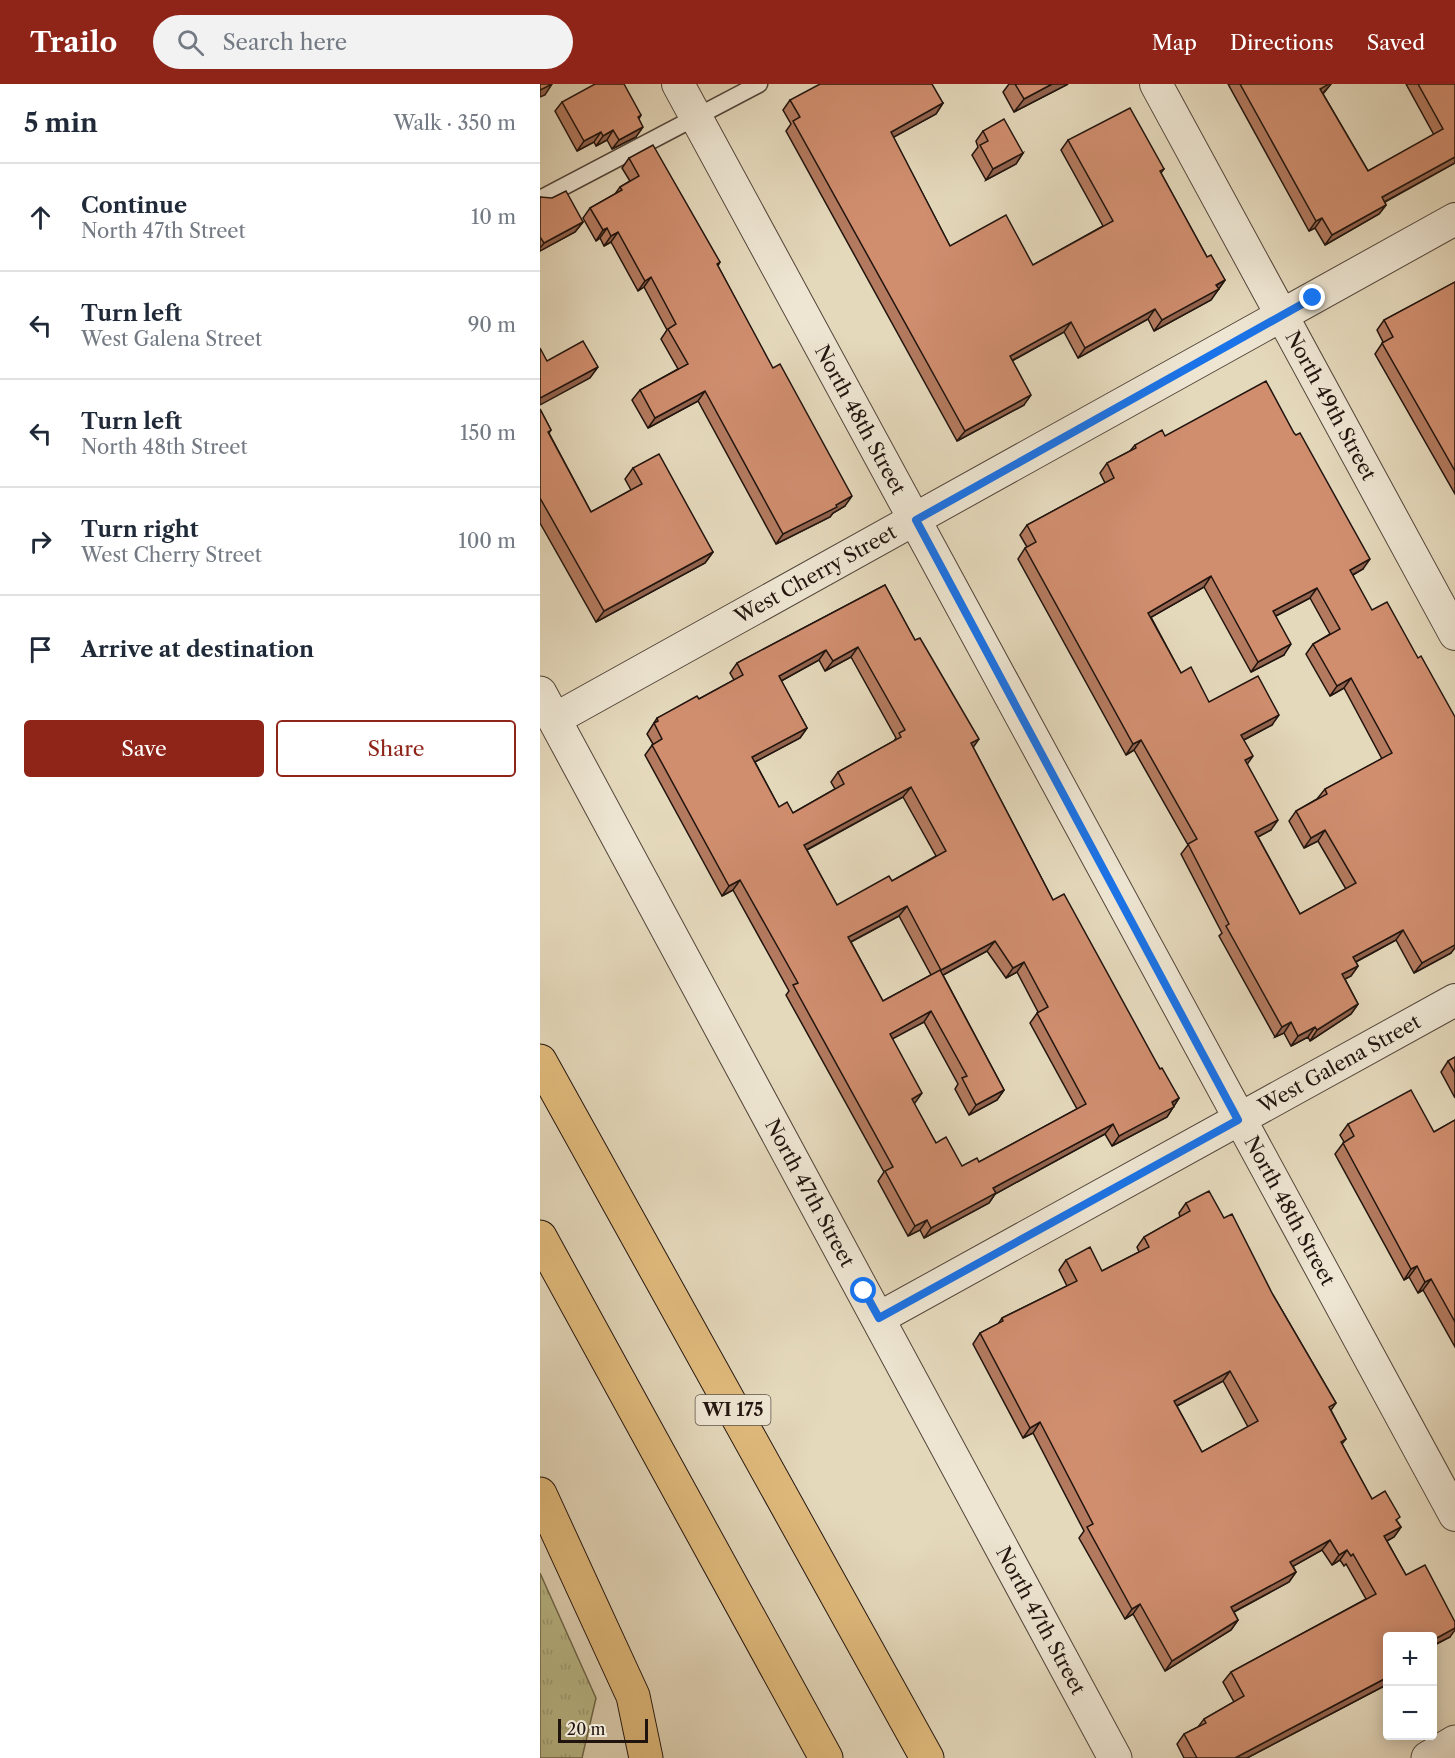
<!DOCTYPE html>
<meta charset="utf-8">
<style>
body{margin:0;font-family:"Libre Caslon Text",serif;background:#f2f2f3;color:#1f2937}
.controls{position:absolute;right:18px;bottom:18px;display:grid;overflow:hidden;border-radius:6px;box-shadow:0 3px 15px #0003}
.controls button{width:54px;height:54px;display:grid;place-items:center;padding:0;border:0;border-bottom:2px solid #e0e1e3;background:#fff;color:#1f2937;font:30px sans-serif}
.scale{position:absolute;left:18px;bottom:15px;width:90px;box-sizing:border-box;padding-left:6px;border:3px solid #21140e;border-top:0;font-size:16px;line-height:21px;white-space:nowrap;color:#21140e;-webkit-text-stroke:4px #eee6d3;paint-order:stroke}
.stop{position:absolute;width:18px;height:18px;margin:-14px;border:4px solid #1a73e8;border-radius:50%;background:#fff}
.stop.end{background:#1a73e8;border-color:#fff;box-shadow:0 2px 6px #0008}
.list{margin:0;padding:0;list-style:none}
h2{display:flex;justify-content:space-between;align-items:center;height:78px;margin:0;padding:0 24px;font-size:26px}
h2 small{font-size:20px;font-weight:400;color:#747a83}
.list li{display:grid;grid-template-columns:39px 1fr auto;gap:18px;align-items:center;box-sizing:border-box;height:108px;padding:0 24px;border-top:2px solid #e0e1e3}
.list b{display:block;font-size:22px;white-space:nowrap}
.list p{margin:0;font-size:20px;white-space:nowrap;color:#747a83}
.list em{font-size:20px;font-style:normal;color:#747a83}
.actions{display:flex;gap:12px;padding:18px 24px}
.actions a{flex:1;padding:14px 0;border:2px solid #8f2418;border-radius:6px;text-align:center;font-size:21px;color:#8f2418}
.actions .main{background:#8f2418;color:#fff}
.icon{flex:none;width:33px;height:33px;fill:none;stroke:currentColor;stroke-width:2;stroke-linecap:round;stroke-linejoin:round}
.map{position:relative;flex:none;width:915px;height:1674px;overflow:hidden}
header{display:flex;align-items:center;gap:36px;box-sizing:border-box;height:84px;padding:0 30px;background:#8f2418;color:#fff}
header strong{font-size:28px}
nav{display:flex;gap:33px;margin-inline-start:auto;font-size:21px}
.search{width:420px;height:54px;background:#f2f2f3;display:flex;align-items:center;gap:15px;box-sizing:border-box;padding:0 21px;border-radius:33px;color:#747a83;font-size:22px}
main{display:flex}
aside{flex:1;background:#fff}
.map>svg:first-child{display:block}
.park{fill:url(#park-tufts);stroke:#6e684d;stroke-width:1.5}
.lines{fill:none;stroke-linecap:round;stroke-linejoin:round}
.service-casing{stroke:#52453a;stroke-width:19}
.minor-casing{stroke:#52453a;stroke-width:34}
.tertiary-casing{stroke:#52453a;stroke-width:35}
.motorway-casing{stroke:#21140e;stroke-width:35}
.service{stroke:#eee6d3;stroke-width:16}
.minor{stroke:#eee6d3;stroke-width:32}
.tertiary{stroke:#eee6d3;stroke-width:33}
.motorway{stroke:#e2bc7e;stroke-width:33}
.wall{fill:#b37a5f;stroke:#21140e;stroke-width:1.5;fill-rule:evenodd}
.shaded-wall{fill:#92634e;stroke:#21140e;stroke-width:1.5}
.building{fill:#d08e6f;stroke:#21140e;stroke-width:1.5;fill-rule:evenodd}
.route{stroke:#1a73e8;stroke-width:8}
.labels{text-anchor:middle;stroke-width:4.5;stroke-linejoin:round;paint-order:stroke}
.shield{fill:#eee6d3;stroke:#5e5349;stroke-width:1.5}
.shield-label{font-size:18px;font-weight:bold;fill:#21140e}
.street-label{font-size:20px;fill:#21140e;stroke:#eee6d3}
</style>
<header>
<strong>Trailo</strong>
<div class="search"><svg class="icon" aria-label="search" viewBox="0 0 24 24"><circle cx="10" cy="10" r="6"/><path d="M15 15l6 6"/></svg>Search here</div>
<nav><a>Map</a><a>Directions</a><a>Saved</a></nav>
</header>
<main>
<aside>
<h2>5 min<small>Walk · 350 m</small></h2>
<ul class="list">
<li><svg class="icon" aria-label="ahead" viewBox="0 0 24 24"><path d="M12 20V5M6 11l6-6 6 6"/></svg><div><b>Continue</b><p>North 47th Street</p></div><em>10 m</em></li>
<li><svg class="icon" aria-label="left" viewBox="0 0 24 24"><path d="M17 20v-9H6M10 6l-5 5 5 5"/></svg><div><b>Turn left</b><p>West Galena Street</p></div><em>90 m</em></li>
<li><svg class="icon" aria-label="left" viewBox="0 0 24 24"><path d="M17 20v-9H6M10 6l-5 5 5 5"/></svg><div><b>Turn left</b><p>North 48th Street</p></div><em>150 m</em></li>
<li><svg class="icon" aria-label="right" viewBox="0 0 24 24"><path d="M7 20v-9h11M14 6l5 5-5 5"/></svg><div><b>Turn right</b><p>West Cherry Street</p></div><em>100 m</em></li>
<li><svg class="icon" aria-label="arrive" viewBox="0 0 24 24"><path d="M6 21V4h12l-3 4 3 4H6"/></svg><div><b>Arrive at destination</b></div></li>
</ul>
<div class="actions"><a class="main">Save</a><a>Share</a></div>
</aside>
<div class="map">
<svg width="915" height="1674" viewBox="0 0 915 1674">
<defs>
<pattern id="park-tufts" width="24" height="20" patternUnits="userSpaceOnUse" patternTransform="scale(1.5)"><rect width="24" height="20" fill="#bcbd8c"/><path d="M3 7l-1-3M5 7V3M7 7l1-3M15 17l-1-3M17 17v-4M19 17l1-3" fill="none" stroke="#a1a278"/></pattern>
</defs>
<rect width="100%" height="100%" fill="#e5d9bc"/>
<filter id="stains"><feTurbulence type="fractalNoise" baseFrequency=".00333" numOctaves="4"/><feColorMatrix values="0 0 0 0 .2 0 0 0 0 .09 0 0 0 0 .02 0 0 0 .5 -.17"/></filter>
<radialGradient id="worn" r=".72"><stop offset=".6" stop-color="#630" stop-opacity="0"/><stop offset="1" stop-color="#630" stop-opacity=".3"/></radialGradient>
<path class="park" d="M0,1489L56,1614L42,1674H0Z"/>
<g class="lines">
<g class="service-casing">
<path id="service" d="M0,115L219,0"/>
</g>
<g class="minor-casing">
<g id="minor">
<path id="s1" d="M138,0L915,1431"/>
<path id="s2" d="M616,0L915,550"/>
<path id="s3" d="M15,635L915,135"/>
<path id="s4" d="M339,1234L915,916"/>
</g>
</g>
<g class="tertiary-casing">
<g id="tertiary">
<path id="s5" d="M0,609L575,1674"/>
<path d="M888,1674L915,1658"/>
</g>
</g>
<g class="motorway-casing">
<g id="motorway">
<path d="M0,977L387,1674"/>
<path d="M0,1153L286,1674"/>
<path d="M0,1410L93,1612L106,1674"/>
</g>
</g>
<use href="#service" class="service"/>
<use href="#minor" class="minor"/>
<use href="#tertiary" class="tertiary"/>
<use href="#motorway" class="motorway"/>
</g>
<g class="wall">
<path d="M469,0H528L474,28L463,8Z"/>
<path d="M688,0H791L783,10L828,87L894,51L866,0H915V79L845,118L846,121L839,130L785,161L775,144L769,147Z"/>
<path d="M250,16L403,19L396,30L353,53L410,162L493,181L563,142L521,66L528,56L624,85L621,89L667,173L685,196L671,216L614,247L608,235L538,274L524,248L472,277L484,321L417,357L246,47L251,40L243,26Z"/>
<path d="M22,18L101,31L99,35L96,53L72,65L67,56L56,62L54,58L37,67L15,27Z"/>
<path d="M443,47L483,69L476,80L446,96L432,71L438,63L436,57Z"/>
<path d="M89,74L180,178L178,182L305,422L293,429L290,433L236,460L158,317L108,344L92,316L100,306L138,285L121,255L127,246L104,203L98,207L71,158L64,162L60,154L56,157L43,134L50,124L75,110L80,103L90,97L82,84Z"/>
<path d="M0,113L43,138L35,148L0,167Z"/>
<path d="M915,198V410L835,270L843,258L837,246L844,236Z"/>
<path d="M0,325L11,346L9,349L51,428L91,406L85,395L93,384L173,468L165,479L56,538L0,439Z"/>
<path d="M625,352L823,485L813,491L911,869L874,889L856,856L816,878L818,882L811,892L805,895L818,920L811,930L770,957L768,953L751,962L744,949L735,953L679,852L682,849L641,770L648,761L594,666L586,671L478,475L485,464L487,463L480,451L487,441L565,399L560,389L567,379L590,367L595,361ZM664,503L711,588L744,571L736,532L770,514L790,550L773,560L766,570L790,612L804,604L842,675L785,705L777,715L756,727L749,737L764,764L778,757L806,805L760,830L718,753L731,746L707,680L704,656L732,641L669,618L641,589L611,533Z"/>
<path d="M345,501L433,663L513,816L620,985L639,1014L627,1033L572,1062L565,1050L455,1110L449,1119L384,1154L380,1146L368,1152L338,1097L344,1088L246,911L249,907L193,806L182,812L105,671L113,660L107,650L117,634L159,615L194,596L190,589L197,579ZM311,573L356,654L354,657L298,688L291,698L295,705L253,729L239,723L215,678L260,654L267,644L241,597L279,576L285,587ZM363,713L396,772L352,797L297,821L267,766ZM359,832L391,891L343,917L311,858ZM447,867L466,894L477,888L498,928L490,939L537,1025L439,1078L422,1082L396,1059L374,1020L352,954L384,938L418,1000L415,1005L429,1031L457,1016L464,1006L403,891Z"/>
<path d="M915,973V1014L901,988L908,977Z"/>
<path d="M915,1036V1263L883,1206L878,1209L869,1193L864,1196L795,1070L804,1058L800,1051L808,1040L894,1048Z"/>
<path d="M646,1119L684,1134L733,1211L796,1319L791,1326L806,1355L802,1360L832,1415L857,1437L861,1443L854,1453L847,1457L866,1491L910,1553L895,1561L848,1552V1600L707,1674H644L637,1660L644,1650L658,1643L664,1635L694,1618L683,1598L691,1588L826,1515L806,1480L804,1482L800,1476L792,1481L782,1466L753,1482L756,1488L749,1498L694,1528L698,1536L691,1546L625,1587L593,1530L585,1535L539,1454L544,1447L493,1349L483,1354L433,1260L440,1249L458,1240L462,1234L527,1202L519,1186L526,1176L562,1187L599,1168L597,1163L604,1153L640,1133L639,1129ZM683,1297L708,1343L662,1368L637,1322Z"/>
</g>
<g class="shaded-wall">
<path d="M12,0L5,11L0,13V6Z"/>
<path d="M512,0H528L474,28L484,15Z"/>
<path d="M785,0H791L783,9L773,15Z"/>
<path d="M403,19L396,30L343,59L351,48Z"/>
<path d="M103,43L96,53L72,65L79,56Z"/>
<path d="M73,46L67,56L56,62L63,52Z"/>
<path d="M61,48L54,58L37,67L44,57Z"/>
<path d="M483,69L476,80L446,96L453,85Z"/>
<path d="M915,73V79L835,123L842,113Z"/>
<path d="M846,121L839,130L785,161L792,151Z"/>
<path d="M782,134L775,144L769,147L776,137Z"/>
<path d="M43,138L35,148L0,167V164L4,159Z"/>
<path d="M67,144L60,154L56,157L63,146Z"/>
<path d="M78,148L71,158L64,162L71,152Z"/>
<path d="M111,193L104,203L98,207L105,197Z"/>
<path d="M685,196L671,216L614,247L622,236Z"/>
<path d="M615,225L608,235L538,274L545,264Z"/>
<path d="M531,238L524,248L462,282L470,272Z"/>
<path d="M58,283L50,294L0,321V314Z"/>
<path d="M165,307L158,317L108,344L115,334Z"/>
<path d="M491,311L484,321L417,357L425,347Z"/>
<path d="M312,412L305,422L293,429L290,433L236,460L243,450Z"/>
<path d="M173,468L165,479L56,538L64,527Z"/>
<path d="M830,475L823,485L803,496L810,486Z"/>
<path d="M671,492L664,503L601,539L608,529Z"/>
<path d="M777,504L770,514L726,537L733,527Z"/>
<path d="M751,560L744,571L711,588L718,578Z"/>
<path d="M318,563L311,573L285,587L293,577Z"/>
<path d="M286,566L279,576L232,602L239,592Z"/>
<path d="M811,594L804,604L790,612L797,602Z"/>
<path d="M739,631L732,641L694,661L701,651Z"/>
<path d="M267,644L260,654L205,683L212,673Z"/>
<path d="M439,655L432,665L431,659Z"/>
<path d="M601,656L594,666L586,671L593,660Z"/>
<path d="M713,672L706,682L705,676Z"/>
<path d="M371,703L363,713L257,771L264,761Z"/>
<path d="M738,736L731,746L708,758L715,748Z"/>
<path d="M785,746L778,757L764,764L771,754Z"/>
<path d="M200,796L193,806L182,812L189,802Z"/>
<path d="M367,822L359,832L301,863L308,853Z"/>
<path d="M863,846L856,856L806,883L813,873Z"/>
<path d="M455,857L447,867L394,896L401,886Z"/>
<path d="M915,858V864L911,869L874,889L882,879Z"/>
<path d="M484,878L477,888L466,894L473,884Z"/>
<path d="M818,882L811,892L795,900L802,890Z"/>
<path d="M818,920L811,930L770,957L777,946Z"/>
<path d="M391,927L384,938L343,960L350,950Z"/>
<path d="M751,938L744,949L735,953L742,943Z"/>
<path d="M775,943L768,953L751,962L758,952Z"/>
<path d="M464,1006L457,1016L429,1031L436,1021Z"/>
<path d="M382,1009L375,1019L365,1025L372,1015Z"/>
<path d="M639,1014L627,1033L572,1062L579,1052Z"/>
<path d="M573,1040L565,1050L455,1110L449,1119L384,1154L391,1144L453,1104Z"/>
<path d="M387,1136L380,1146L368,1152L375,1142Z"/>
<path d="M877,1182L869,1193L864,1196L871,1185Z"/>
<path d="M891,1195L883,1206L878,1209L885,1198Z"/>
<path d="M690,1287L683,1297L627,1327L634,1317Z"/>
<path d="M500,1338L493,1349L483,1354L490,1344Z"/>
<path d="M861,1443L854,1453L837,1462L844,1452Z"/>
<path d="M790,1456L782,1466L743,1488L750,1478Z"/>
<path d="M807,1466L800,1476L792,1481L799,1471Z"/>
<path d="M756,1488L749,1498L684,1533L691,1523Z"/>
<path d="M600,1520L593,1530L585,1535L592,1525Z"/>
<path d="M698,1536L691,1546L625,1587L632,1577Z"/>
<path d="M915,1544V1546L910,1553L892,1562L893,1556Z"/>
<path d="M848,1593V1600L707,1674H695Z"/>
</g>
<g class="building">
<path d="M0,0H12L0,6Z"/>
<path d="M55,0H84L101,31L98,33L103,43L79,56L73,46L63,52L61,48L44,57L22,18Z"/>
<path d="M280,0H392L403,19L351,48L410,162L466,131L493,181L573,137L528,56L590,24L624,85L620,87L667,173L671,171L685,196L676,201L679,205L622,236L615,225L545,264L531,238L470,272L491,311L425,347L253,37L260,33L250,16Z"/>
<path d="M475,0H512L484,15Z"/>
<path d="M700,0H789L780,5L828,87L903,45L878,0H915V73L842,113L846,121L792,151L782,134L776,137Z"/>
<path d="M464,35L483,69L453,85L440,61L448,57L443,47Z"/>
<path d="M113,61L180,178L177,180L233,284L240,280L312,412L296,421L297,423L243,450L165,307L115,334L100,306L148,280L128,245L136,240L111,193L105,197L78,148L71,152L67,144L63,146L50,124L82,106L80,103L99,92L89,74Z"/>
<path d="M26,107L43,138L4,159L0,153V113L12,114Z"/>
<path d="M915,198V387L842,259L853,253L844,236Z"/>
<path d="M43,257L58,283L0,314V264L7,277Z"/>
<path d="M726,297L754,349L756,351L760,349L830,475L810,486L832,526L847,518L878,574L881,572L915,633V861L882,879L863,846L813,873L818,882L802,890L818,920L777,946L775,943L758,952L751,938L742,943L686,842L689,840L648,760L657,755L601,656L593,660L485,464L496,458L487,441L574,394L567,379L596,364L595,361L622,346L625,352ZM671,492L718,578L751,560L733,527L777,504L800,545L773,560L797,602L811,594L852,669L785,705L787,710L756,727L771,754L785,746L816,799L760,830L715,748L738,736L705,676L713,672L701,651L739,631L718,592L669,618L651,583L641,589L608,529Z"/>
<path d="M0,325L11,346L8,348L51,428L102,400L93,384L119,370L173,468L64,527L0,414Z"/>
<path d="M345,501L375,556L380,554L439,655L431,659L513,816L524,810L620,985L622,984L639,1014L632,1018L634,1023L579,1052L573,1040L453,1104L456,1109L391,1144L387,1136L375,1142L345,1087L353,1083L253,901L258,899L200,796L189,802L112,661L122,655L114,639L118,637L117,634L157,612L159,615L203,591L197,579ZM318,563L365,646L359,649L361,653L298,688L304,700L253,729L247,718L239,723L212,673L267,644L239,592L286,566L293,577ZM371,703L406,767L352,797L349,792L297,821L264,761ZM367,822L401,886L455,857L473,884L484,878L508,923L497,929L546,1020L439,1078L437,1074L422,1082L406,1053L396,1059L372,1015L382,1009L350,950L391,927L427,992L422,994L436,1021L464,1006L400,886L343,917L308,853Z"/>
<path d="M915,973V989L908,977Z"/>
<path d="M871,1006L894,1048L915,1036V1238L891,1195L885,1198L877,1182L871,1185L803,1059L814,1052L808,1040Z"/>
<path d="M669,1107L684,1134L692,1130L733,1211L796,1319L789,1323L806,1355L801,1358L832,1415L845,1407L860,1433L856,1436L861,1443L844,1452L866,1491L885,1481L915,1538V1544L893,1556L896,1562L892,1563V1552H848V1593L695,1674H657L644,1650L666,1639L664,1635L704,1612L691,1588L836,1510L813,1470L811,1472L807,1466L799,1471L790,1456L750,1478L756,1488L691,1523L698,1536L632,1577L600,1520L592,1525L547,1443L553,1440L500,1338L490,1344L440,1249L463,1237L462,1234L537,1197L526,1176L550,1163L562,1187L609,1163L604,1153L650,1127L646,1119ZM690,1287L718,1337L662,1368L634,1317Z"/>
</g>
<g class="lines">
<path class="route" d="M324,1207L339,1234L698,1036L376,436L773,214"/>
</g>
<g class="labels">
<rect class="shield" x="155.5" y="1311" width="75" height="30" rx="4.5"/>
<g class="shield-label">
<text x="193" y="1332">WI 175</text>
</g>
<g class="street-label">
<text dy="7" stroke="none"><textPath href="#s2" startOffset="366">North 49th Street</textPath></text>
<text dy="7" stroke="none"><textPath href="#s1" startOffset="382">North 48th Street</textPath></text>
<text dy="7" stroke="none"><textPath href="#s3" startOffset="298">West Cherry Street</textPath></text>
<text dy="7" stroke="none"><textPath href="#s4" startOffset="526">West Galena Street</textPath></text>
<text dy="7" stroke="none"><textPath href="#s5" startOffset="568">North 47th Street</textPath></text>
<text dy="7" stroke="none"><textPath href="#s1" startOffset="1282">North 48th Street</textPath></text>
<text dy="7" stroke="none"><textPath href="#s5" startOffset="1054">North 47th Street</textPath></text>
</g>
</g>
<rect width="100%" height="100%" filter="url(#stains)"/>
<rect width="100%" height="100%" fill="url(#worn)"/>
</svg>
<div class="controls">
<button>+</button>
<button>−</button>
</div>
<div class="scale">20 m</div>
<div class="stop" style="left:324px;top:1207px"></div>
<div class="stop end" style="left:773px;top:214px"></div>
</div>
</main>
